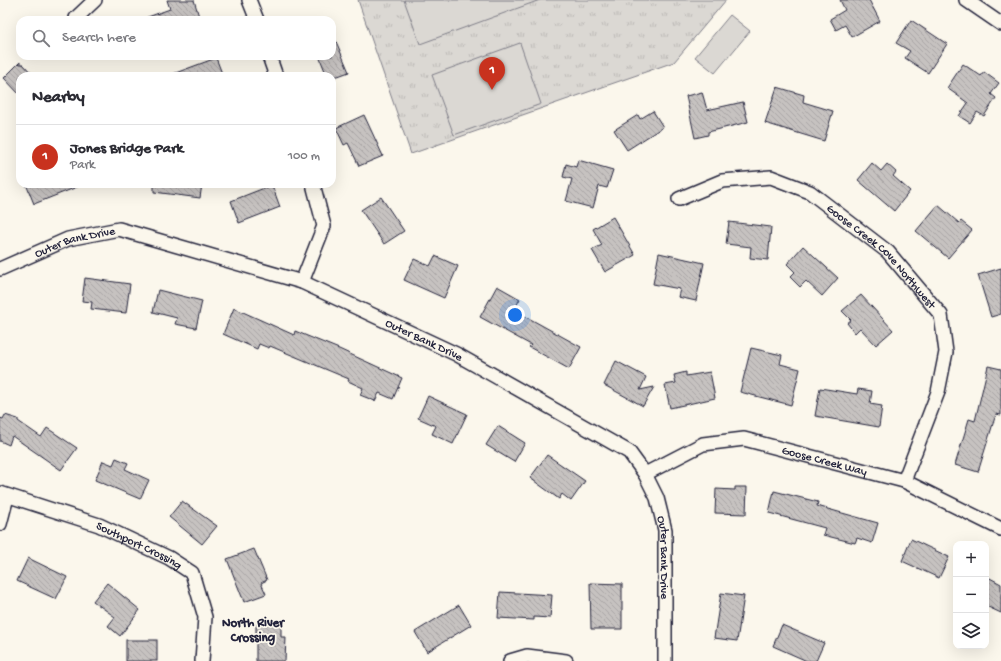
<!DOCTYPE html>
<meta charset="utf-8">
<style>
body{margin:0;font-family:"Gochi Hand",sans-serif;background:#f2f2f3;color:#2b2b33}
.controls{position:absolute;right:12px;bottom:12px;display:grid;overflow:hidden;border-radius:8px;box-shadow:0 4px 16px #0002}
.controls button{width:36px;height:36px;display:grid;place-items:center;padding:0;border:0;border-bottom:1px solid #e1e1e2;background:#fff;color:#2b2b33;font:20px sans-serif}
.you{position:absolute;left:515px;top:315px;width:14px;height:14px;margin:-10px;border:3px solid #fff;border-radius:50%;background:#1a73e8;box-shadow:0 0 0 6px #1a73e833}
.badge{display:grid;place-items:center;width:26px;height:26px;border-radius:50%;background:#c8321e;color:#fff;font-size:13px;font-weight:700}
.pin{position:absolute;translate:-50% -33px;filter:drop-shadow(0 1px 2px #0008)}
.pin::after{content:'';position:absolute;top:21px;width:14px;height:12px;background:inherit;clip-path:polygon(0 0,100% 0,50% 100%)}
.list{margin:0;padding:0;list-style:none}
h2{display:flex;justify-content:space-between;align-items:center;height:52px;margin:0;padding:0 16px;font-size:17px}
h2 small{font-size:13px;font-weight:400;color:#7c7c81}
.list li{display:grid;grid-template-columns:26px 1fr auto;gap:12px;align-items:center;box-sizing:border-box;height:64px;padding:0 16px;border-top:1px solid #e1e1e2}
.list b{display:block;font-size:15px;white-space:nowrap}
.list p{margin:0;font-size:13px;white-space:nowrap;color:#7c7c81}
.list em{font-size:13px;font-style:normal;color:#7c7c81}
.icon{flex:none;width:22px;height:22px;fill:none;stroke:currentColor;stroke-width:2;stroke-linecap:round;stroke-linejoin:round}
.map{position:relative;flex:none;width:1001px;height:661px;overflow:hidden}
.search{position:absolute;background:#fff;box-shadow:0 4px 16px #0002;left:16px;top:16px;width:320px;height:44px;display:flex;align-items:center;gap:10px;box-sizing:border-box;padding:0 14px;border-radius:12px;color:#7c7c81;font-size:15px}
.panel{position:absolute;background:#fff;box-shadow:0 4px 16px #0002;left:16px;top:72px;width:320px;height:116px;border-radius:12px}
.map>svg:first-child{display:block}
.park{fill:url(#park-tufts);stroke:#7e7d87}
.pitch{fill:#dbd8d3;stroke:#7e7d87}
.building{fill:url(#building-back-hatch);stroke:#22223b}
.lines{fill:none;stroke-linecap:round;stroke-linejoin:round}
.minor-casing{stroke:#22223b;stroke-width:16}
.minor{stroke:#fbf7ec;stroke-width:13}
.labels{text-anchor:middle;stroke-width:3.5;stroke-linejoin:round;paint-order:stroke}
.street-label{font-size:12px;fill:#22223b;stroke:#fbf7ec}
.neighbourhood-label{font-size:13px;font-weight:bold;fill:#22223b;stroke:#fbf7ec}
</style>
<div class="map">
<svg width="1001" height="661" viewBox="0 0 1001 661">
<defs>
<pattern id="park-tufts" width="24" height="20" patternUnits="userSpaceOnUse"><rect width="24" height="20" fill="#dbd8d3"/><path d="M3 7l-1-3M5 7V3M7 7l1-3M15 17l-1-3M17 17v-4M19 17l1-3" fill="none" stroke="#bcb9b6"/></pattern>
<pattern id="building-back-hatch" width="6" height="6" patternUnits="userSpaceOnUse"><rect width="6" height="6" fill="#c6c2c0"/><path d="M-1 5l2 2M0 0l6 6M5-1l2 2" fill="none" stroke="#aaa6a6"/></pattern>
</defs>
<rect width="100%" height="100%" fill="#fbf7ec"/>
<filter id="ink" filterUnits="userSpaceOnUse"><feTurbulence type="fractalNoise" baseFrequency=".025" numOctaves="2"/><feDisplacementMap in="SourceGraphic" scale="8" xChannelSelector="R" yChannelSelector="G"/><feConvolveMatrix kernelMatrix="1 2 1 2 8 2 1 2 1" color-interpolation-filters="sRGB"/></filter>
<g filter="url(#ink)">
<path class="park" d="M358,0H726L674,62L411,154Z"/>
<g class="pitch">
<path d="M404,0H540L420,44Z"/>
<path d="M730,15L750,31L715,73L695,57Z"/>
<path d="M520,43L541,104L454,135L432,75Z"/>
</g>
<g class="building">
<path d="M167,0H194L200,20H145V18L170,9Z"/>
<path d="M840,0H869L880,21L852,37L845,25L836,30L830,19L845,10Z"/>
<path d="M911,20L947,44L928,73L905,58L910,51L896,43Z"/>
<path d="M332,32L349,72L338,76H327L319,56H332Z"/>
<path d="M216,58L223,76H171L170,75Z"/>
<path d="M20,62V64H23L34,76H20V95L4,78Z"/>
<path d="M963,64L981,76L984,72L999,83L991,94L996,98L984,116L977,112L970,123L959,116L968,103L947,88Z"/>
<path d="M777,87L804,95L803,102L833,111L824,141L765,123Z"/>
<path d="M702,92L707,110L743,102L748,122L708,132V135L695,138L686,96Z"/>
<path d="M653,111L663,127L627,150L614,130L638,115L640,119Z"/>
<path d="M364,115L383,156L359,166L348,143L344,145L336,128Z"/>
<path d="M578,160L613,170L607,188L599,186L593,208L566,201L572,179L563,177L566,164L576,167Z"/>
<path d="M872,163L881,171L887,164L896,172L893,176L910,191L894,211L858,180Z"/>
<path d="M26,184H82V185L34,204Z"/>
<path d="M154,184H202L200,198L154,192Z"/>
<path d="M272,185L280,207L239,223L231,201Z"/>
<path d="M381,197L404,231L384,244L361,210Z"/>
<path d="M938,205L959,223L961,221L972,230L948,258L916,231Z"/>
<path d="M613,217L635,255L605,272L592,250L602,245L593,229Z"/>
<path d="M729,222L771,227L768,260L750,258L751,247L726,244Z"/>
<path d="M803,246L838,278L822,296L806,281L800,287L790,277L795,272L787,264Z"/>
<path d="M659,253L704,263L696,301L678,297L680,289L653,284Z"/>
<path d="M435,256L458,266L444,298L404,280L414,259L430,266Z"/>
<path d="M1001,268V314L991,317L978,275Z"/>
<path d="M85,278L130,284L126,313L91,309L92,302L82,301Z"/>
<path d="M497,286L520,299L514,310L581,347L569,369L529,347L531,345L480,317Z"/>
<path d="M158,290L202,301L196,328L175,324L177,318L153,312Z"/>
<path d="M861,295L893,330L876,345L860,328L855,333L847,323L851,320L842,311Z"/>
<path d="M234,308L294,335L295,331L339,349L402,378L393,399L379,393L375,401L360,395L363,388L348,381L349,379L270,346L269,348L259,344L257,349L223,334Z"/>
<path d="M751,348L782,355L780,364L800,369L791,405L740,392Z"/>
<path d="M616,361L646,377L640,390L654,387L643,406L604,385Z"/>
<path d="M988,366L1001,369V415L996,414L978,472L955,465L969,419L975,421Z"/>
<path d="M686,372V376L710,372L715,398L670,408L665,385L676,383L674,375Z"/>
<path d="M820,388L857,394L858,389L872,391L870,404L882,406L879,427L815,416Z"/>
<path d="M428,396L467,414L453,444L432,434L436,426L418,418Z"/>
<path d="M5,415L18,419V421L41,437L47,428L77,448L61,470L12,436L9,445L0,441V418L3,419Z"/>
<path d="M498,426L525,443L514,462L486,445Z"/>
<path d="M547,455L585,481L571,501L562,494L559,499L530,478Z"/>
<path d="M116,458L128,463L125,469L149,480L140,499L95,480L103,461L113,465Z"/>
<path d="M735,487H747L746,514L715,513L716,489L735,490Z"/>
<path d="M774,491L818,502L817,506L878,523L872,543L857,538L855,543L823,535L825,528L769,513Z"/>
<path d="M182,501L217,526L202,544L169,517Z"/>
<path d="M911,539L949,557L939,578L902,561Z"/>
<path d="M254,549L267,580L261,583L266,594L244,602L227,559Z"/>
<path d="M28,558L67,577L56,599L17,581Z"/>
<path d="M986,576L1001,584V613L986,606Z"/>
<path d="M107,583L140,610L120,636L108,626L115,617L93,601Z"/>
<path d="M590,583L622,584V629H591Z"/>
<path d="M500,592L552,595L550,618L534,617V620L498,618Z"/>
<path d="M721,593L744,596L737,641L714,638Z"/>
<path d="M459,605L471,625L427,652L415,632Z"/>
<path d="M256,624H281V637H286L285,661H256Z"/>
<path d="M782,625L824,643L816,661H807L773,646Z"/>
<rect x="126" y="640" width="31" height="21"/>
</g>
<g class="lines">
<g class="minor-casing">
<g id="minor">
<path d="M249,0L257,20"/>
<path d="M966,0L1001,24"/>
<path d="M76,18L95,0"/>
<path d="M269,56L276,76"/>
<path id="s1" d="M679,199L722,181L771,177L810,192L888,252L941,315L946,352L938,392L904,481"/>
<path id="s2" d="M0,269L68,239L119,229L302,282L456,354L629,452L645,474L657,498L665,530V661"/>
<path d="M302,282L324,226L313,184"/>
<path id="s3" d="M645,474L703,444L744,439L904,481L1001,529"/>
<path id="s4" d="M0,493L99,525L169,558L192,573L205,617L202,661"/>
<path d="M0,524L7,497"/>
<path d="M510,661L527,656L566,661"/>
</g>
</g>
<use href="#minor" class="minor"/>
</g>
</g>
<g class="labels">
<g class="street-label">
<text dy="4" stroke="none"><textPath href="#s2" startOffset="80">Outer Bank Drive</textPath></text>
<text dy="4" stroke="none"><textPath href="#s1" startOffset="234">Goose Creek Cove Northwest</textPath></text>
<text dy="4" stroke="none"><textPath href="#s2" startOffset="452">Outer Bank Drive</textPath></text>
<text dy="4" stroke="none"><textPath href="#s3" startOffset="190">Goose Creek Way</textPath></text>
<text dy="4" stroke="none"><textPath href="#s4" startOffset="149">Southport Crossing</textPath></text>
<text dy="4" stroke="none"><textPath href="#s2" startOffset="800">Outer Bank Drive</textPath></text>
</g>
<g class="neighbourhood-label">
<text x="253" y="626">North River<tspan x="253" dy="15">Crossing</tspan></text>
</g>
</g>
</svg>
<div class="controls">
<button>+</button>
<button>−</button>
<button><svg class="icon" aria-label="layers" viewBox="0 0 24 24"><path d="M12 4l9 5-9 5-9-5zM3 14l9 5 9-5"/></svg></button>
</div>
<div class="you"></div>
<div class="pin badge" style="left:492px;top:90px">1</div>
<div class="search"><svg class="icon" aria-label="search" viewBox="0 0 24 24"><circle cx="10" cy="10" r="6"/><path d="M15 15l6 6"/></svg>Search here</div>
<section class="panel">
<h2>Nearby<small></small></h2>
<ul class="list">
<li><span class="badge">1</span><div><b>Jones Bridge Park</b><p>Park</p></div><em>100 m</em></li>
</ul>
</section>
</div>
